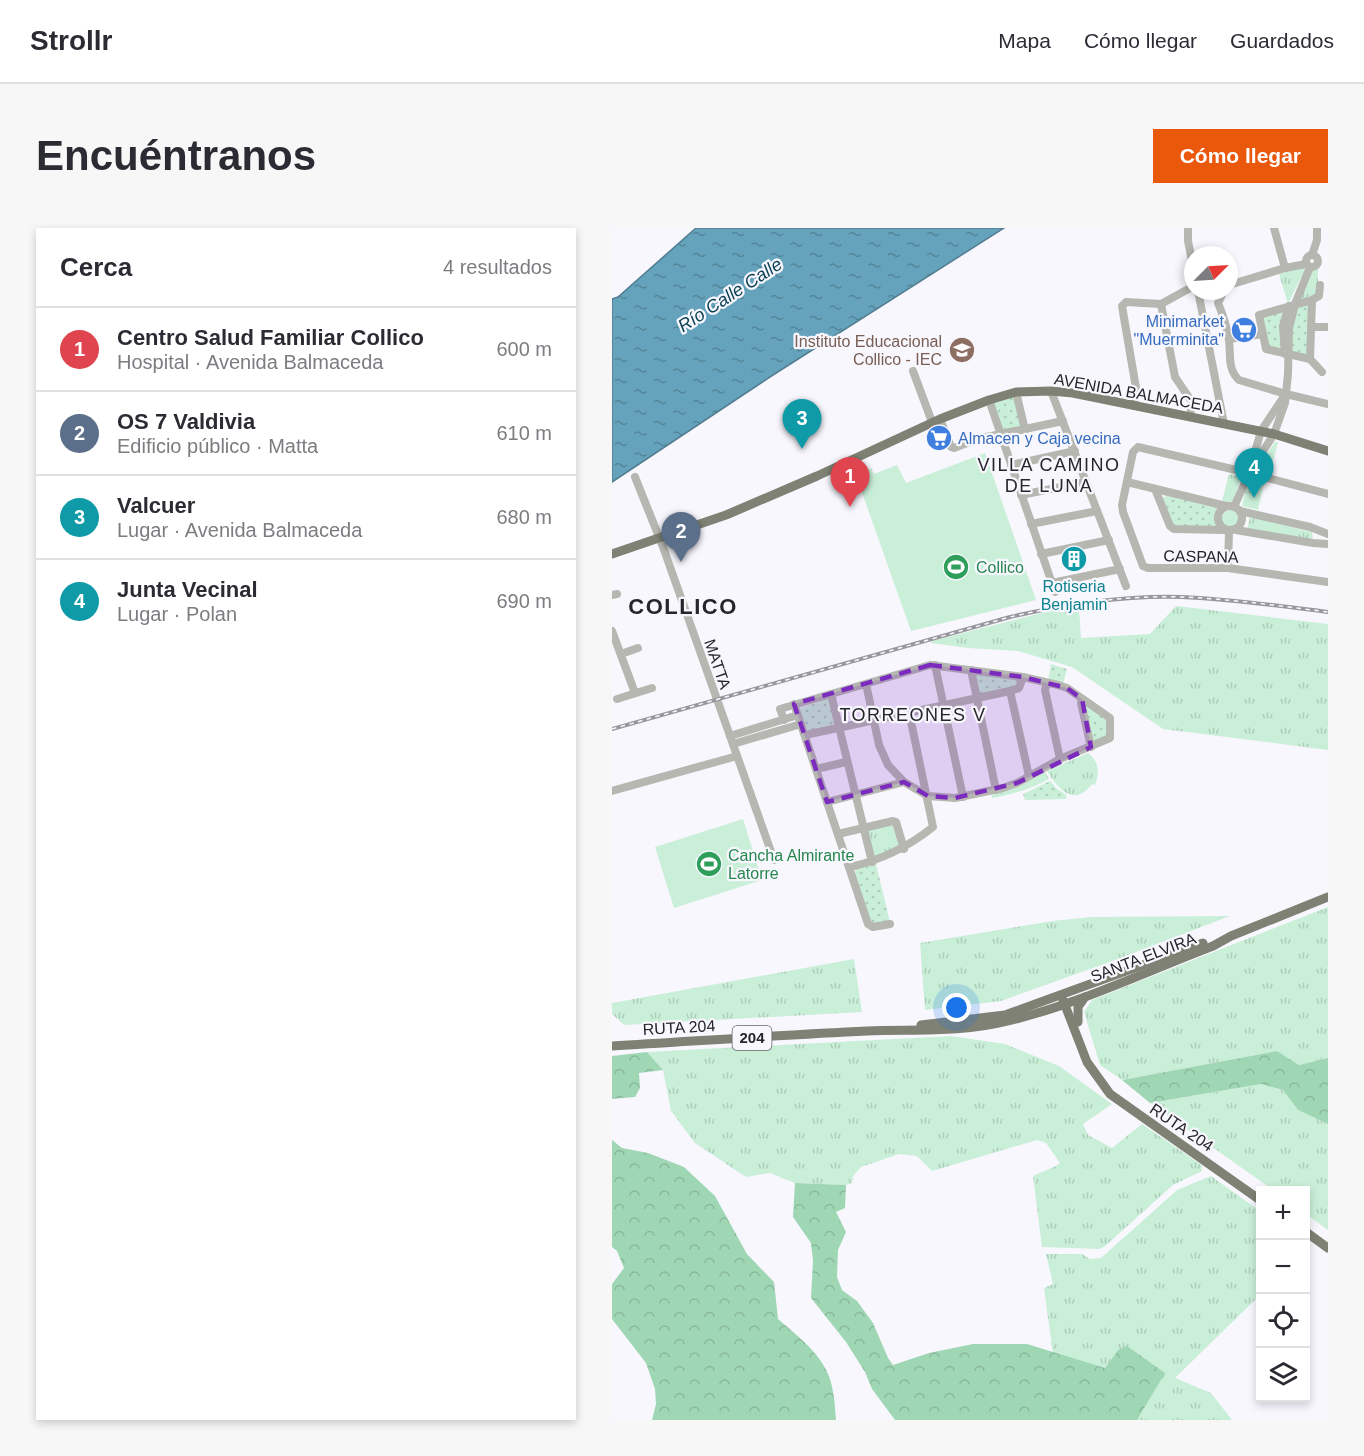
<!DOCTYPE html>
<html lang="es">
<meta charset="utf-8">
<style>
body{margin:0;font-family:Arial,sans-serif;background:#f7f7f7;color:#2b2b33}
.controls{position:absolute;right:18px;bottom:18px;display:grid;overflow:hidden;border-radius:0px;box-shadow:0 3px 9px #0003}
.controls button{width:54px;height:54px;display:grid;place-items:center;padding:0;border:0;border-bottom:2px solid #e1e1e2;background:#fff;color:#2b2b33;font:30px sans-serif}
.compass{position:absolute;left:572px;top:18px;width:54px;height:54px;border-radius:50%;background:#fff;box-shadow:0 3px 9px #0003;rotate:66deg}
.you{position:absolute;left:345px;top:780px;width:21px;height:21px;margin:-15px;border:4px solid #fff;border-radius:50%;background:#1a73e8;box-shadow:0 0 0 9px #1a73e833}
.badge{display:grid;place-items:center;width:39px;height:39px;border-radius:50%;background:#ea580c;color:#fff;font-size:20px;font-weight:700}
.pin{position:absolute;translate:-50% -50px;filter:drop-shadow(0 2px 3px #0008)}
.pin::after{content:'';position:absolute;top:32px;width:21px;height:18px;background:inherit;clip-path:polygon(0 0,100% 0,50% 100%)}
.list{margin:0;padding:0;list-style:none}
h2{display:flex;justify-content:space-between;align-items:center;height:78px;margin:0;padding:0 24px;font-size:26px}
h2 small{font-size:20px;font-weight:400;color:#7c7c81}
.list li{display:grid;grid-template-columns:39px 1fr auto;gap:18px;align-items:center;box-sizing:border-box;height:84px;padding:0 24px;border-top:2px solid #e1e1e2}
.list b{display:block;font-size:22px;white-space:nowrap}
.list p{margin:0;font-size:20px;white-space:nowrap;color:#7c7c81}
.list em{font-size:20px;font-style:normal;color:#7c7c81}
.icon{flex:none;width:33px;height:33px;fill:none;stroke:currentColor;stroke-width:2;stroke-linecap:round;stroke-linejoin:round}
.map{position:relative;flex:none;width:716px;height:1192px;overflow:hidden;border-radius:0px}
header{display:flex;align-items:center;gap:36px;box-sizing:border-box;height:84px;padding:0 30px;background:#fff;border-bottom:2px solid #e1e1e2}
header strong{font-size:28px}
nav{display:flex;gap:33px;margin-inline-start:auto;font-size:21px}
.intro{display:flex;align-items:center;justify-content:space-between;box-sizing:border-box;height:144px;padding:0 36px}
h1{margin:0;font-size:42px}
.button{padding:15px 27px;border-radius:0px;background:#ea580c;color:#fff;font-size:21px;font-weight:700}
main{display:flex;gap:36px;padding:0 36px}
aside{flex:1;background:#fff;border-radius:0px;box-shadow:0 3px 9px #0003}
.map>svg:first-child{display:block}
.grass{fill:url(#grass-tufts)}
.forest{fill:url(#forest-crowns)}
.park{fill:url(#park-dots)}
.garden{fill:#caefd8}
.water{fill:url(#water-ripples);stroke:#527d90;stroke-width:1.5}
.lines{fill:none;stroke-linecap:round;stroke-linejoin:round}
.minor{stroke:#b6b7b0;stroke-width:8}
.major{stroke:#7e8173;stroke-width:9}
.rail-casing{stroke:#98979d;stroke-width:4}
.rail{stroke:#f8f7fe;stroke-width:1.5;stroke-dasharray:4.5;stroke-linecap:butt}
.marked{fill:#7b2cbf;fill-opacity:0.2;stroke:#7b2cbf;stroke-width:4.5;stroke-dasharray:12 8;stroke-linejoin:round}
.labels{text-anchor:middle;stroke-width:4.5;stroke-linejoin:round;paint-order:stroke}
.shield{fill:#f8f7fe;stroke:#65646a;stroke-width:1.5}
.shield-label{font-size:15px;font-weight:bold;fill:#26252b}
.shop-label{font-size:16px;fill:#366cbe;stroke:#f8f7fe;text-anchor:end}
.education-label{font-size:16px;fill:#785e54;stroke:#f8f7fe;text-anchor:end}
.street-label{font-size:16px;fill:#26252b;stroke:#f8f7fe}
.leisure-label{font-size:16px;fill:#27864d;stroke:#f8f7fe;text-anchor:start}
.culture-label{font-size:16px;fill:#0d838f;stroke:#f8f7fe}
.water-label{font-size:18px;font-style:italic;fill:#0b4255;stroke:#f8f7fe}
.neighbourhood-label{font-size:18px;letter-spacing:1.5px;fill:#26252b;stroke:#f8f7fe}
.district-label{font-size:22px;font-weight:bold;letter-spacing:1.5px;fill:#26252b;stroke:#f8f7fe}
</style>
<header>
<strong>Strollr</strong>
<nav><a>Mapa</a><a>Cómo llegar</a><a>Guardados</a></nav>
</header>
<div class="intro"><h1>Encuéntranos</h1><a class="button">Cómo llegar</a></div>
<main>
<aside>
<h2>Cerca<small>4 resultados</small></h2>
<ul class="list">
<li><span class="badge" style="background:#e0444e">1</span><div><b>Centro Salud Familiar Collico</b><p>Hospital · Avenida Balmaceda</p></div><em>600 m</em></li>
<li><span class="badge" style="background:#5c6f8a">2</span><div><b>OS 7 Valdivia</b><p>Edificio público · Matta</p></div><em>610 m</em></li>
<li><span class="badge" style="background:#0f9aa8">3</span><div><b>Valcuer</b><p>Lugar · Avenida Balmaceda</p></div><em>680 m</em></li>
<li><span class="badge" style="background:#0f9aa8">4</span><div><b>Junta Vecinal</b><p>Lugar · Polan</p></div><em>690 m</em></li>
</ul>
</aside>
<div class="map">
<svg width="716" height="1192" viewBox="0 0 716 1192">
<defs>
<pattern id="grass-tufts" width="24" height="20" patternUnits="userSpaceOnUse" patternTransform="scale(1.5)"><rect width="24" height="20" fill="#caefd8"/><path d="M3 7l-1-3M5 7V3M7 7l1-3M15 17l-1-3M17 17v-4M19 17l1-3" fill="none" stroke="#adcdba"/></pattern>
<pattern id="forest-crowns" width="20" height="18" patternUnits="userSpaceOnUse" patternTransform="scale(1.5)"><rect width="20" height="18" fill="#9fd6b4"/><path d="M2 6a3 3 0 1 1 6 0M12 15a3 3 0 1 1 6 0" fill="none" stroke="#89b89b"/></pattern>
<pattern id="park-dots" width="8" height="8" patternUnits="userSpaceOnUse" patternTransform="scale(1.5)"><rect width="8" height="8" fill="#caefd8"/><path d="M2 2h.1M6 6h.1" fill="none" stroke="#adcdba" stroke-width="1.8" stroke-linecap="round"/></pattern>
<pattern id="water-ripples" width="26" height="14" patternUnits="userSpaceOnUse" patternTransform="scale(1.5)"><rect width="26" height="14" fill="#65a3bc"/><path d="M2 4q2-2 4 0t4 0M15 11q2-2 4 0t4 0" fill="none" stroke="#538599"/></pattern>
</defs>
<rect width="100%" height="100%" fill="#f8f7fe"/>
<g class="grass">
<path d="M692,38L694,39L676,76L667,46Z"/>
<path d="M706,39V66L690,71L687,70L700,42Z"/>
<path d="M663,214H666L658,247L647,244L646,240Z"/>
<path d="M617,246L625,248L628,252L621,273L618,275L610,273Z"/>
<path d="M641,252L652,255L646,282L630,278C632,269 633,257 641,252Z"/>
<circle cx="619" cy="291" r="9"/>
<path d="M641,289L695,303L700,304L701,309L696,312L635,301L638,290Z"/>
<path d="M564,378L716,396V522L551,501L460,439L406,423L356,420L319,415L320,413L433,384L467,380L469,410L538,406Z"/>
<path d="M476,525C487,533 488,545 483,557L480,556C462,580 446,561 435,543Z"/>
<path d="M433,544L437,551C419,561 402,566 380,570L379,567L404,560Z"/>
<path d="M283,595L289,618L262,629L254,602Z"/>
<path d="M716,679V830L687,837L665,823L510,852L488,837L472,784L480,772Z"/>
<path d="M618,688L506,731L389,773L313,782L308,715L441,693L480,689Z"/>
<path d="M242,731L250,784L12,797L0,786V775Z"/>
<path d="M339,808L393,816L447,838L500,876L471,896L476,907L500,920L530,896L585,934L590,938V943L561,957L492,1019L487,1021L430,1019L421,948L444,938L448,935L434,915L425,912L320,943L305,928L287,926L249,939L241,948L240,955L234,957L183,955L158,945L134,949L83,915L59,883L51,842L35,824Z"/>
<path d="M649,856L671,862L686,882L716,896V1002L694,986V962H661L538,875Z"/>
<path d="M599,948L648,983V1067L563,1150L599,1165L620,1192H525L552,1145L506,1122L493,1140L441,1126L432,1060L441,1056L434,1026H470L478,1031L489,1030L565,962Z"/>
</g>
<g class="forest">
<path d="M665,823L687,837L716,830V896L686,882L671,862L649,856L538,875L510,852Z"/>
<path d="M35,824L51,842L27,845L28,860L23,869L0,871V828Z"/>
<path d="M0,912L10,920L36,925L72,939L103,968L135,1026L162,1054L166,1091C189,1111 217,1131 221,1164C223,1173 223,1183 224,1192H40L44,1176L43,1161L34,1135L0,1091V1056L12,1040L5,1023L0,1019Z"/>
<path d="M183,955L234,957L233,980L224,984L234,1004L226,1022L225,1049L230,1062L245,1073L261,1095L276,1130L281,1137L317,1125L361,1116H415L493,1140L506,1122L515,1118L553,1145L525,1192H283L260,1161L253,1144L234,1114L199,1070L201,1033L199,1015L181,989Z"/>
</g>
<g class="park">
<path d="M699,74L696,129L679,125L678,106L684,78Z"/>
<path d="M674,81L671,122L656,119L650,89Z"/>
<path d="M401,166L411,198L389,204L381,172Z"/>
<path d="M556,268L606,280L608,282L605,287V300L561,301L550,272L551,269Z"/>
<path d="M439,436L455,441L451,456L436,453Z"/>
<path d="M361,445L405,450L406,454L405,458L366,467Z"/>
<path d="M218,470L224,497L199,503L194,501L187,483L189,480Z"/>
<path d="M471,474L495,490L496,507L480,514Z"/>
<path d="M438,553L444,560L454,567V571L413,572L411,566Z"/>
<path d="M264,636L278,694L263,697L259,695L242,645L245,640Z"/>
</g>
<g class="garden">
<path d="M373,225L424,372L299,403L241,239L245,237L249,244L259,240L262,246L285,237L294,255Z"/>
<path d="M131,591L150,652L62,680L43,619Z"/>
</g>
<path class="water" d="M84,0H392L161,147L0,254V71L6,69Z"/>
<g class="lines">
<g class="minor">
<path d="M576,0V13L581,38"/>
<path d="M662,0L673,40"/>
<circle cx="700" cy="33" r="6"/>
<path d="M700,27L705,12V0"/>
<path d="M617,57L673,40L694,36"/>
<path d="M586,63L612,196"/>
<path d="M612,63L606,75C611,87 615,99 617,112C619,126 615,141 627,152L674,166L716,176"/>
<path d="M700,72L698,131L654,121L647,87L700,72L707,68L708,57"/>
<path d="M549,76L563,149L580,174L578,189"/>
<path d="M701,99H716"/>
<path d="M617,111L651,106"/>
<path d="M673,126L671,98L677,78"/>
<path d="M698,131L710,144"/>
<path d="M301,143L320,194"/>
<path d="M439,163L514,358"/>
<path d="M404,164L413,202"/>
<path d="M377,172L443,364"/>
<path d="M522,178L524,160L510,78L514,74L549,76L580,59"/>
<path d="M328,191L339,219L342,220L365,211L451,193"/>
<path d="M399,237L463,223"/>
<path d="M637,245L662,206L673,175L676,146L677,100L683,76L698,39"/>
<path d="M23,249L51,319L162,632"/>
<path d="M515,254L614,278"/>
<path d="M543,261L558,298L562,301L613,302"/>
<path d="M716,266L637,245L526,219L521,224L510,277L511,284L531,338L536,340H616L716,354"/>
<path d="M409,267L474,254"/>
<circle cx="618" cy="290" r="12"/>
<path d="M622,279L637,245L649,203L673,167"/>
<path d="M628,283L698,299L716,306"/>
<path d="M419,296L485,283"/>
<path d="M624,302L701,315L716,316"/>
<path d="M429,326L497,312"/>
<path d="M616,340L617,303"/>
<path d="M440,355L508,341"/>
<path d="M0,367L5,366"/>
<path d="M0,403L23,465"/>
<path d="M9,426L26,420"/>
<path d="M323,437L351,569"/>
<path d="M359,442L384,562"/>
<path d="M435,455L433,462L448,531"/>
<path d="M398,463L417,548"/>
<path d="M219,466L260,634"/>
<path d="M5,471L40,460"/>
<path d="M470,471L469,475L479,519"/>
<path d="M182,476L256,696L261,699L278,696"/>
<path d="M172,492L168,481L318,437L411,449L446,457L455,460L498,490V510L448,531L405,555L391,560L343,570L316,568L292,554L276,537L267,517L254,456"/>
<path d="M193,507L398,463L407,460L411,449"/>
<path d="M118,508L186,487"/>
<path d="M121,516L189,496"/>
<path d="M204,541L234,534"/>
<path d="M0,563L125,528"/>
<path d="M215,574L292,554"/>
<path d="M226,606L281,593L284,594L292,621"/>
<path d="M238,639C270,632 296,619 321,599L297,484"/>
</g>
<g class="major">
<path d="M0,326L114,287L205,248L328,191L377,172L404,164L439,163L461,165L662,206L716,223"/>
<path d="M451,772L475,834L498,866L648,972"/>
<path d="M466,794V779L473,769"/>
<path d="M309,797L393,787L591,715"/>
<path d="M0,818C85,813 170,807 255,803C302,801 349,805 396,793C466,776 533,744 601,718L619,708L716,669"/>
<path d="M694,1004L716,1020"/>
</g>
<g class="rail-casing">
<path id="rail" d="M0,501L398,389C454,376 513,367 570,369C619,371 668,378 716,384"/>
</g>
<use href="#rail" class="rail"/>
</g>
<path class="marked" d="M318,437L411,449L455,460L470,471L479,519L405,555L343,570L316,568L292,554L215,574L182,476Z"/>
<defs>
<g id="supermarket-disc" transform="scale(1.35)"><circle r="9.5" fill="#3f7fe0" stroke="#f8f7fe"/><path d="M-6-5.5h2.5l.6 2H6L4.5 2H-2.5L-4.4-4H-6ZM-1.5 3.2a1.3 1.3 0 1 0 .1 0ZM3 3.2a1.3 1.3 0 1 0 .1 0Z" fill="#fff"/></g>
<g id="school-disc" transform="scale(1.35)"><circle r="9.5" fill="#8d6e63" stroke="#f8f7fe"/><path d="M0-5L7-2L0 1L-7-2ZM-4 1L0 2.5L4 1V4Q0 6-4 4Z" fill="#fff"/></g>
<g id="building-disc" transform="scale(1.35)"><circle r="9.5" fill="#0f9aa8" stroke="#f8f7fe"/><path d="M-4-6H4V6H1V3H-1V6H-4ZM-2.5-4.3h1.7v1.8h-1.7ZM.8-4.3h1.7v1.8H.8ZM-2.5-1h1.7V.8h-1.7ZM.8-1h1.7V.8H.8Z" fill="#fff"/></g>
<g id="stadium-disc" transform="scale(1.35)"><circle r="9.5" fill="#2e9e5b" stroke="#f8f7fe"/><path d="M0-5a6.5 5 0 1 0 0 10a6.5 5 0 1 0 0-10ZM-3.5-1.8h7v3.6h-7Z" fill="#fff"/></g>
</defs>
<g fill-rule="evenodd">
<use href="#supermarket-disc" x="632" y="102"/>
<use href="#school-disc" x="350" y="122"/>
<use href="#supermarket-disc" x="327" y="210"/>
<use href="#building-disc" x="462" y="331"/>
<use href="#stadium-disc" x="344" y="339"/>
<use href="#stadium-disc" x="97" y="636"/>
</g>
<g class="labels">
<rect class="shield" x="120.5" y="798" width="39" height="24" rx="4.5"/>
<g class="shield-label">
<text x="140" y="815">204</text>
</g>
<g class="shop-label">
<text x="612" y="99">Minimarket<tspan x="612" dy="18">"Muerminita"</tspan></text>
<text x="346" y="216" text-anchor="start">Almacen y Caja vecina</text>
</g>
<g class="education-label">
<text x="330" y="119">Instituto Educacional<tspan x="330" dy="18">Collico - IEC</tspan></text>
</g>
<g class="street-label">
<text transform="translate(527 165) rotate(10)" y="6">AVENIDA BALMACEDA</text>
<text transform="translate(589 328) rotate(1)" y="6">CASPANA</text>
<text transform="translate(106 436) rotate(71)" y="6">MATTA</text>
<text transform="translate(531 729) rotate(-21)" y="6">SANTA ELVIRA</text>
<text transform="translate(67 799) rotate(-3)" y="6">RUTA 204</text>
<text transform="translate(570 899) rotate(34)" y="6">RUTA 204</text>
</g>
<g class="leisure-label">
<text x="364" y="345">Collico</text>
<text x="116" y="633">Cancha Almirante<tspan x="116" dy="18">Latorre</tspan></text>
</g>
<g class="culture-label">
<text x="462" y="364">Rotiseria<tspan x="462" dy="18">Benjamin</tspan></text>
</g>
<g class="water-label">
<text transform="translate(118 67) rotate(-33)" y="6">Río Calle Calle</text>
</g>
<g class="neighbourhood-label">
<text x="437" y="243">VILLA CAMINO<tspan x="437" dy="21">DE LUNA</tspan></text>
<text x="301" y="493">TORREONES V</text>
</g>
<g class="district-label">
<text x="71" y="386">COLLICO</text>
</g>
</g>
</svg>
<div class="controls">
<button>+</button>
<button>−</button>
<button><svg class="icon" aria-label="locate" viewBox="0 0 24 24"><circle cx="12" cy="12" r="6"/><path d="M12 2v4M12 18v4M2 12h4M18 12h4"/></svg></button>
<button><svg class="icon" aria-label="layers" viewBox="0 0 24 24"><path d="M12 4l9 5-9 5-9-5zM3 14l9 5 9-5"/></svg></button>
</div>
<svg class="compass" viewBox="-18 -18 36 36"><path d="M0-13l5 13h-10z" fill="#e53935"/><path d="M0 13l5-13h-10z" fill="#7c7c81"/></svg>
<div class="you"></div>
<div class="pin badge" style="left:238px;top:279px;background:#e0444e">1</div>
<div class="pin badge" style="left:69px;top:334px;background:#5c6f8a">2</div>
<div class="pin badge" style="left:190px;top:221px;background:#0f9aa8">3</div>
<div class="pin badge" style="left:642px;top:270px;background:#0f9aa8">4</div>
</div>
</main>
